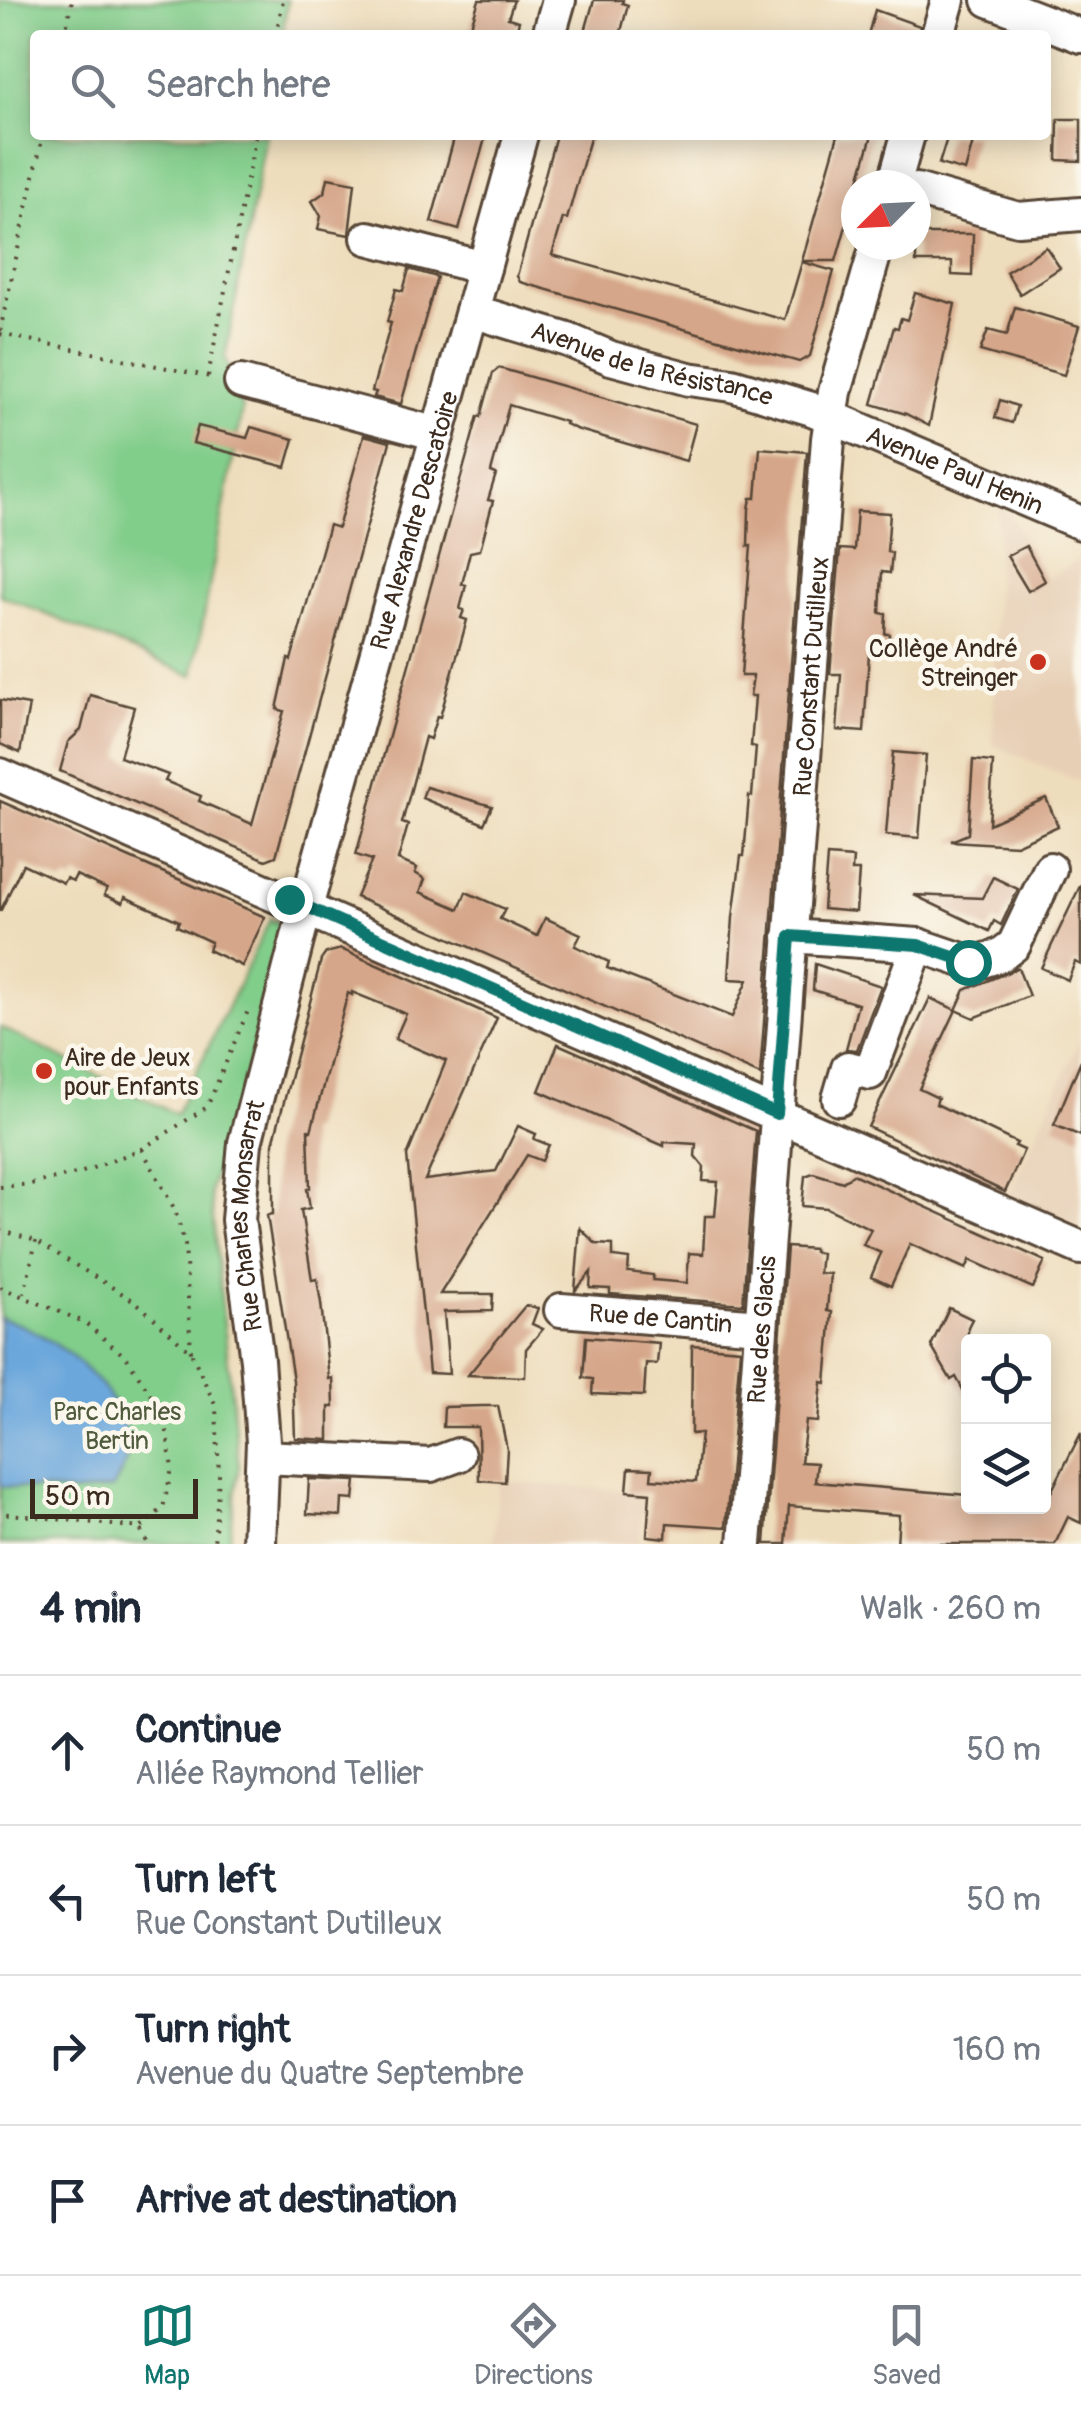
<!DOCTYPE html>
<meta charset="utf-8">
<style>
body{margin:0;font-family:Pangolin,sans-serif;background:#f6f6f7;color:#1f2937}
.controls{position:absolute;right:30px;bottom:30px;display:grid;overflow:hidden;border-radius:10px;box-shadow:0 5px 25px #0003}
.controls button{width:90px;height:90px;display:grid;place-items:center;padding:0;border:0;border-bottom:2px solid #e0e1e3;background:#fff;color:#1f2937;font:50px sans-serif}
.compass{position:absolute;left:841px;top:170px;width:90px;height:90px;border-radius:50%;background:#fff;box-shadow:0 5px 25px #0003;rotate:246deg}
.scale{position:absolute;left:30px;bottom:25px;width:168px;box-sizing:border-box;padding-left:10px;border:5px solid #3b2a1e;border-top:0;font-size:28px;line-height:35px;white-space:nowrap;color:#3b2a1e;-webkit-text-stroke:8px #fbf7ec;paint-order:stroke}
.stop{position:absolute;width:30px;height:30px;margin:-22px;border:8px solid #0f766e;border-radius:50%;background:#fff}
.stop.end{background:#0f766e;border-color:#fff;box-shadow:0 2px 10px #0008}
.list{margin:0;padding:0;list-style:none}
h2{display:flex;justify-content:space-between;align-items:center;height:130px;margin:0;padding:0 40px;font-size:42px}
h2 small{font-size:32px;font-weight:400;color:#747a83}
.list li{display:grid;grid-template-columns:65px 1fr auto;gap:30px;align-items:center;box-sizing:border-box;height:150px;padding:0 40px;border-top:2px solid #e0e1e3}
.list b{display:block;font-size:38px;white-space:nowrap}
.list p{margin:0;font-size:32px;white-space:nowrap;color:#747a83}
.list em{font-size:32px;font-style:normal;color:#747a83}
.icon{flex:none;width:55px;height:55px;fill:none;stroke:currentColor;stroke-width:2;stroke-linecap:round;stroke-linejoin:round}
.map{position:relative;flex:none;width:1081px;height:1544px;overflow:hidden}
.search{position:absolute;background:#fff;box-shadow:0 5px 25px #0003;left:30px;right:30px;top:30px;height:110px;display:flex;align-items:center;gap:25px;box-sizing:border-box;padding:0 35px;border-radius:10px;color:#747a83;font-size:38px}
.sheet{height:730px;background:#fff}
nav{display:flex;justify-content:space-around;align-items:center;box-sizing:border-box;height:140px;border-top:2px solid #e0e1e3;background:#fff;font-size:28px;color:#747a83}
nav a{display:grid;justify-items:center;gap:5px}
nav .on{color:#0f766e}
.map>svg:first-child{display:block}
.built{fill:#e7cfb5}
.green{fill:#81cd8a;stroke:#5e7c54;stroke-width:2.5}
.water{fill:#6ca7dc;stroke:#54687d;stroke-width:2.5}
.building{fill:#d5a689}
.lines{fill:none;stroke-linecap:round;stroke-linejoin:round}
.minor-casing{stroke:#564536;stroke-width:38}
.path{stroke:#564536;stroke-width:4;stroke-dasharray:2.5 8;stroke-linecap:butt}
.minor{stroke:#fff;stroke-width:32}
.route{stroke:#0f766e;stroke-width:12}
.poi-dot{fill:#c8321e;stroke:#fbf7ec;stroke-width:4}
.labels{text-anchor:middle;stroke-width:9;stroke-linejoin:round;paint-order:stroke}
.street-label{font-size:25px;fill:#3b2a1e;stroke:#fbf7ec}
.poi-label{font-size:25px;fill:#3b2a1e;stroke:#fbf7ec;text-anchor:end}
.park-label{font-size:25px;fill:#505b3e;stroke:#fbf7ec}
</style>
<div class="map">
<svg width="1081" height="1544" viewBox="0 0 1081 1544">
<rect width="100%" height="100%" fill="#fbf7ec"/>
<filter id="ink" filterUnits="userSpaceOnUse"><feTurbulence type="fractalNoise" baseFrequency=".01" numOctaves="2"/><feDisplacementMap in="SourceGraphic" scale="20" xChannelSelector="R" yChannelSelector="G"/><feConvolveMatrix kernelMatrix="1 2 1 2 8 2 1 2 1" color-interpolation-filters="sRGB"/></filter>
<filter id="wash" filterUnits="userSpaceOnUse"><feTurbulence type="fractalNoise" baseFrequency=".0048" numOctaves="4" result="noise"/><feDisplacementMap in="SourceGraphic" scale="40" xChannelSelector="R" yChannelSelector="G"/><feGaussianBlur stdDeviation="2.25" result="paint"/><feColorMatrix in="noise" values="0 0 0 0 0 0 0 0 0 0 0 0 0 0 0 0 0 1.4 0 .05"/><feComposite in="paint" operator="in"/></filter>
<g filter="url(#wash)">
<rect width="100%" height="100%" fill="#eeddbc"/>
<g class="built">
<path d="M998,506L1008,512L1047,578L1081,559V782L993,745Z"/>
<path d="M1081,1038V1229L1007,1198Z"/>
<path d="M499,1481L643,1492L639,1544H493Z"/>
</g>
<g class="green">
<path d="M0,0H288L282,35H35V135H266L225,358L242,409L193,676L0,595Z"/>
<path d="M270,919L290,929L210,1190L239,1465L229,1544H0V1027L176,1114Z"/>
</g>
<path class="water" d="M0,1318C52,1330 139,1399 126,1460C124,1469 117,1479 113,1488L80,1493L0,1486Z"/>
<g id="blocks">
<g class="building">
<path d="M479,0H514L508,18L519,21L515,35H468Z"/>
<path d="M594,0H623L622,3L628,5L620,35H584Z"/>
<path d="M875,10L920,26L919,35H868Z"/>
<path d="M1058,119H1081V161L1057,160Z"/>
<path d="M455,135H486L459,230L431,222Z"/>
<path d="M556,135H591L567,219L563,218L552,255L785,320L802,262L834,271L810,356L799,362L520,282L517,276Z"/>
<path d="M838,135H872L836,261H802Z"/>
<path d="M948,135H975L965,171L939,164Z"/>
<path d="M328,178L355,183L349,235L318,229L321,216L312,201L325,192Z"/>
<path d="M916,234H973L972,276L952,275V262H916Z"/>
<path d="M1046,247L1060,268L1020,294L1006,272Z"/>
<path d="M409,269L437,277L401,404L374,397L376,392L372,391L391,323L387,322L396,289L403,291Z"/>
<path d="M915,293L955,304L929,426L906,414L872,404L894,327L898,328L901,318L907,320Z"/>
<path d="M1015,307L1079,326L1064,375L980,351L988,330L1007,335Z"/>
<path d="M499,368L696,424L686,461L576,429L565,424L566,422L509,405L491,472L496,474L488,500L493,501L480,550L470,552L462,584L466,585L460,609L464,610L461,618L467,620L440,717L437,716L430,739L425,737L402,823L408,825L398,860L417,868L415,873L425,879L420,892L459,909L466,892L505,909L500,919L537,936L545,918L581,934L575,946L609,962L607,968L732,1017L748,980L729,979L733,917L741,856H744L749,796H752L756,747L751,746L755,696H750L753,676H741L751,546H748L749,509L751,498H756L760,448L807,452L760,1075L356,897L372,860L356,855L478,416L481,417L493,373Z"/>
<path d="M1000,400L1017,406L1012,423L995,418Z"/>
<path d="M198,426L247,438L251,427L294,439L286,467L193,443Z"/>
<path d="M364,435L390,442L276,856L266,860L60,771L68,742L81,730L90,695L134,707L120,757L168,775L165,781L201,796L199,801L252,824L284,711L277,709L288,659L291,660L329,525L338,528Z"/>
<path d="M857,511L890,513L887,552L892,553L890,573L882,572L880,613L886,614L885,634H890L888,654L869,653L864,732L837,730L841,674H830L840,549L854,550Z"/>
<path d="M1026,546L1045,581L1028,591L1007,556Z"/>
<path d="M0,700L29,705L20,753L0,744Z"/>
<path d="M893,752L926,755L919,838L886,835Z"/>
<path d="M973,760L993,762L989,824L1046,798L1058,826L1016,845L951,841L968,834Z"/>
<path d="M426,787L492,806L484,824L422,798Z"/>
<path d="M0,801L265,917L242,966L208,950L211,942L177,926L179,921L125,897L123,903L104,895L107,889L76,875L73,881L66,878L63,883L23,864L0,912Z"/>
<path d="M827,856L853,858L852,871H859L856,912L823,909Z"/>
<path d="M993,877L1018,889L1001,925L994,921L989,931L914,895L982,898Z"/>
<path d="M1081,884V965L1075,962L1068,980L1041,968Z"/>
<path d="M341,949L497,1018L425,1180L496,1171L518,1126L536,1134L534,1139L549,1145L542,1161L527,1155L440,1294H493L492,1311L444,1312L449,1374L429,1373L407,1156L446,1061L395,1039L406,1014L352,992V995L348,993L311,1131L308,1130L310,1188L307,1189L310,1208L301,1210L312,1280L317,1279L321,1303L329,1379L333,1378L334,1407H329V1440L295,1438L293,1380L267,1215L273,1214V1144L321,960L326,953Z"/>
<path d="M815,964L881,986L857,1050L846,1049L858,1004L813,990Z"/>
<path d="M1018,968L1029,996L974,1018L956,1010L965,990Z"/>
<path d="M930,998L956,1010L919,1089L938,1098L936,1104L1017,1143L1015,1146L1024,1150L1005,1192L868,1127Z"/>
<path d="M558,1044L756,1131L743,1304L610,1294V1289L590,1288L591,1272L575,1291L580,1228L596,1244L613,1245V1257L629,1259L628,1272L653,1275V1280L687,1283L689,1253L703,1254L705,1216H715L718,1182L703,1181L704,1167L695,1156L696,1144L664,1142V1146L539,1091Z"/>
<path d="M1081,1060V1136L1054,1125Z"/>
<path d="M813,1173L843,1182L853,1174L1045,1261L1033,1288L970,1260L966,1269L910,1244L891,1286L871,1277L881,1253L863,1245L871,1229L827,1208L802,1206L805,1176Z"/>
<path d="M787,1247L814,1249V1252L821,1253L819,1273L830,1274L827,1311L832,1312L826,1383L822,1382L818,1422L806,1421L801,1462L817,1463L815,1482L968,1495V1506H1044L1081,1433V1523L1068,1517L1055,1544H897L899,1515L789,1506L786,1544H765Z"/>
<path d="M525,1306L538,1308L532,1324L543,1329L526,1349L525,1377L468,1375Z"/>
<path d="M949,1308L972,1319L968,1327V1399L956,1377L951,1380L931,1346Z"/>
<path d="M586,1337L659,1343L657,1364L646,1363L644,1396L592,1394L593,1379L583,1378Z"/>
<path d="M692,1345L740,1349L726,1527L667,1523L666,1538L647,1536L650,1493L627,1491L629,1468L652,1469L651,1479L696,1482L701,1433L691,1434Z"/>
<path d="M483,1406H498L507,1449L505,1482L479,1480L478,1427H443L444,1407Z"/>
<path d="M309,1479L356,1481L354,1500L342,1499L341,1516L307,1514Z"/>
</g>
</g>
</g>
<g filter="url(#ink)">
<use href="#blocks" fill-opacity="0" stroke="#564536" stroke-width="2.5"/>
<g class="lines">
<g class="minor-casing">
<g id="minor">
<path d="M989,0L1081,36"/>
<path d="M549,35L559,0"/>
<path d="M938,35L948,0"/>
<path d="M894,185L908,135"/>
<path d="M916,190L1018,219L1081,214"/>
<path d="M368,238L484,268"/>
<path id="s1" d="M472,311L568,340L611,358L689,379L732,385L812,409L1081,523"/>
<path d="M241,382L438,434"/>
<path d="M0,775L1081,1248"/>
<path d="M790,936L918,945L968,962L982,961L1001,955L1014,945L1050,869"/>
<path d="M839,1099L848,1068L870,1073L918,945"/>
<path id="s2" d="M561,1310L761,1326"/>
<path d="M263,1457L431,1465L458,1455"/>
<path id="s3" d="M259,1544L263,1442L257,1360L238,1220L245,1143L300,929L521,135"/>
<path id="s4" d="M745,1544L828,439L835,392L877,245"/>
</g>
</g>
<g class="path">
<path d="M65,35L72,0"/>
<path d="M276,35L283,0"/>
<path d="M0,331L43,135"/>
<path d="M0,334L216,378"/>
<path d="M208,376L256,135"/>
<path d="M142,1149L175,1210L185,1245L191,1352"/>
<path d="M0,1187L30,1184L80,1173L142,1149L207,1107L250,1006"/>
<path d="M0,1230L36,1241L136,1302L191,1352L216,1407L219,1476L214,1544"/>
<path d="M0,1287L84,1322L127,1358L165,1417L172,1469L163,1508L141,1528L0,1513"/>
<path d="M24,1294L36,1241"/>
<path d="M141,1530L148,1544"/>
</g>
<use href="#minor" class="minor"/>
</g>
</g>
<g class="lines" filter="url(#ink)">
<path class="route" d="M289,899L777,1114L790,936L918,945L968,962"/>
</g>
<g class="poi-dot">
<circle cx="1038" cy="662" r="10"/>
<circle cx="44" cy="1071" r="10"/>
</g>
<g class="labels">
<g class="street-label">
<text dy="9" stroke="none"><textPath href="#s1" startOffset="188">Avenue de la Résistance</textPath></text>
<text dy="9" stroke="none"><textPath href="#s1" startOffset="510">Avenue Paul Henin</textPath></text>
<text dy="9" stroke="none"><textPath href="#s3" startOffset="1048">Rue Alexandre Descatoire</textPath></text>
<text dy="9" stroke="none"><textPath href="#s4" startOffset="870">Rue Constant Dutilleux</textPath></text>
<text dy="9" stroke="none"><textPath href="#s3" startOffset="330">Rue Charles Monsarrat</textPath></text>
<text dy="9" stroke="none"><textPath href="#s2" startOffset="100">Rue de Cantin</textPath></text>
<text dy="9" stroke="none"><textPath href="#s4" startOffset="215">Rue des Glacis</textPath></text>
</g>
<g class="poi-label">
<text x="1018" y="657">Collège André<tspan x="1018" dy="29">Streinger</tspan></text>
<text x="64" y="1066" text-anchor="start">Aire de Jeux<tspan x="64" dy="29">pour Enfants</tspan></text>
</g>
<g class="park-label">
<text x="117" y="1420">Parc Charles<tspan x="117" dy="29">Bertin</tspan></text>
</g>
</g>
</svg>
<div class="controls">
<button><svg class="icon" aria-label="locate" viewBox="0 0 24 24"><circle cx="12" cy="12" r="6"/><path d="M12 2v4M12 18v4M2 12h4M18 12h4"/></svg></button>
<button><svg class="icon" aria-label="layers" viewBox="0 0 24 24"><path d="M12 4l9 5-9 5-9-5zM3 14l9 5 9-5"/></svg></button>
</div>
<svg class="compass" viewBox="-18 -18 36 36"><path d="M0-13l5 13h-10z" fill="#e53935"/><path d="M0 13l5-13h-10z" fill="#747a83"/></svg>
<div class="scale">50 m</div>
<div class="stop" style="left:968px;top:962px"></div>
<div class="stop end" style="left:289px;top:899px"></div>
<div class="search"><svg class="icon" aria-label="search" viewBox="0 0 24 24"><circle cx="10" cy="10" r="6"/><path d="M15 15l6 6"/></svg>Search here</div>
</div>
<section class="sheet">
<h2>4 min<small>Walk · 260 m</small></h2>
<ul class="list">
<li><svg class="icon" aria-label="ahead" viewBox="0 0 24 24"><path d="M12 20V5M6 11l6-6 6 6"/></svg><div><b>Continue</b><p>Allée Raymond Tellier</p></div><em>50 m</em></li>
<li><svg class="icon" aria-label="left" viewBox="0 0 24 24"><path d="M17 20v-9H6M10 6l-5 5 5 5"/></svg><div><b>Turn left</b><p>Rue Constant Dutilleux</p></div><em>50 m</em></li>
<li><svg class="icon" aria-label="right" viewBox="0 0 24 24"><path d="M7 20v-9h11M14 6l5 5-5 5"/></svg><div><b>Turn right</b><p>Avenue du Quatre Septembre</p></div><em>160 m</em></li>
<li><svg class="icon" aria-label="arrive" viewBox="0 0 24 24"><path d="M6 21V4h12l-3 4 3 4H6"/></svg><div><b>Arrive at destination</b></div></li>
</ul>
</section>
<nav>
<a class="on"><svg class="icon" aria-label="map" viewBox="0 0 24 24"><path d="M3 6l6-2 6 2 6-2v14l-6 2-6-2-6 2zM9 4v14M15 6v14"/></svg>Map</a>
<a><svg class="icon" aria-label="directions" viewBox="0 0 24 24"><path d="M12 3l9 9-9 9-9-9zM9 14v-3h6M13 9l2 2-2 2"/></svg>Directions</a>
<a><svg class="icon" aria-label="saved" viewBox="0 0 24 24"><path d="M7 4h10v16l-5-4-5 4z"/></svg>Saved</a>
</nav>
